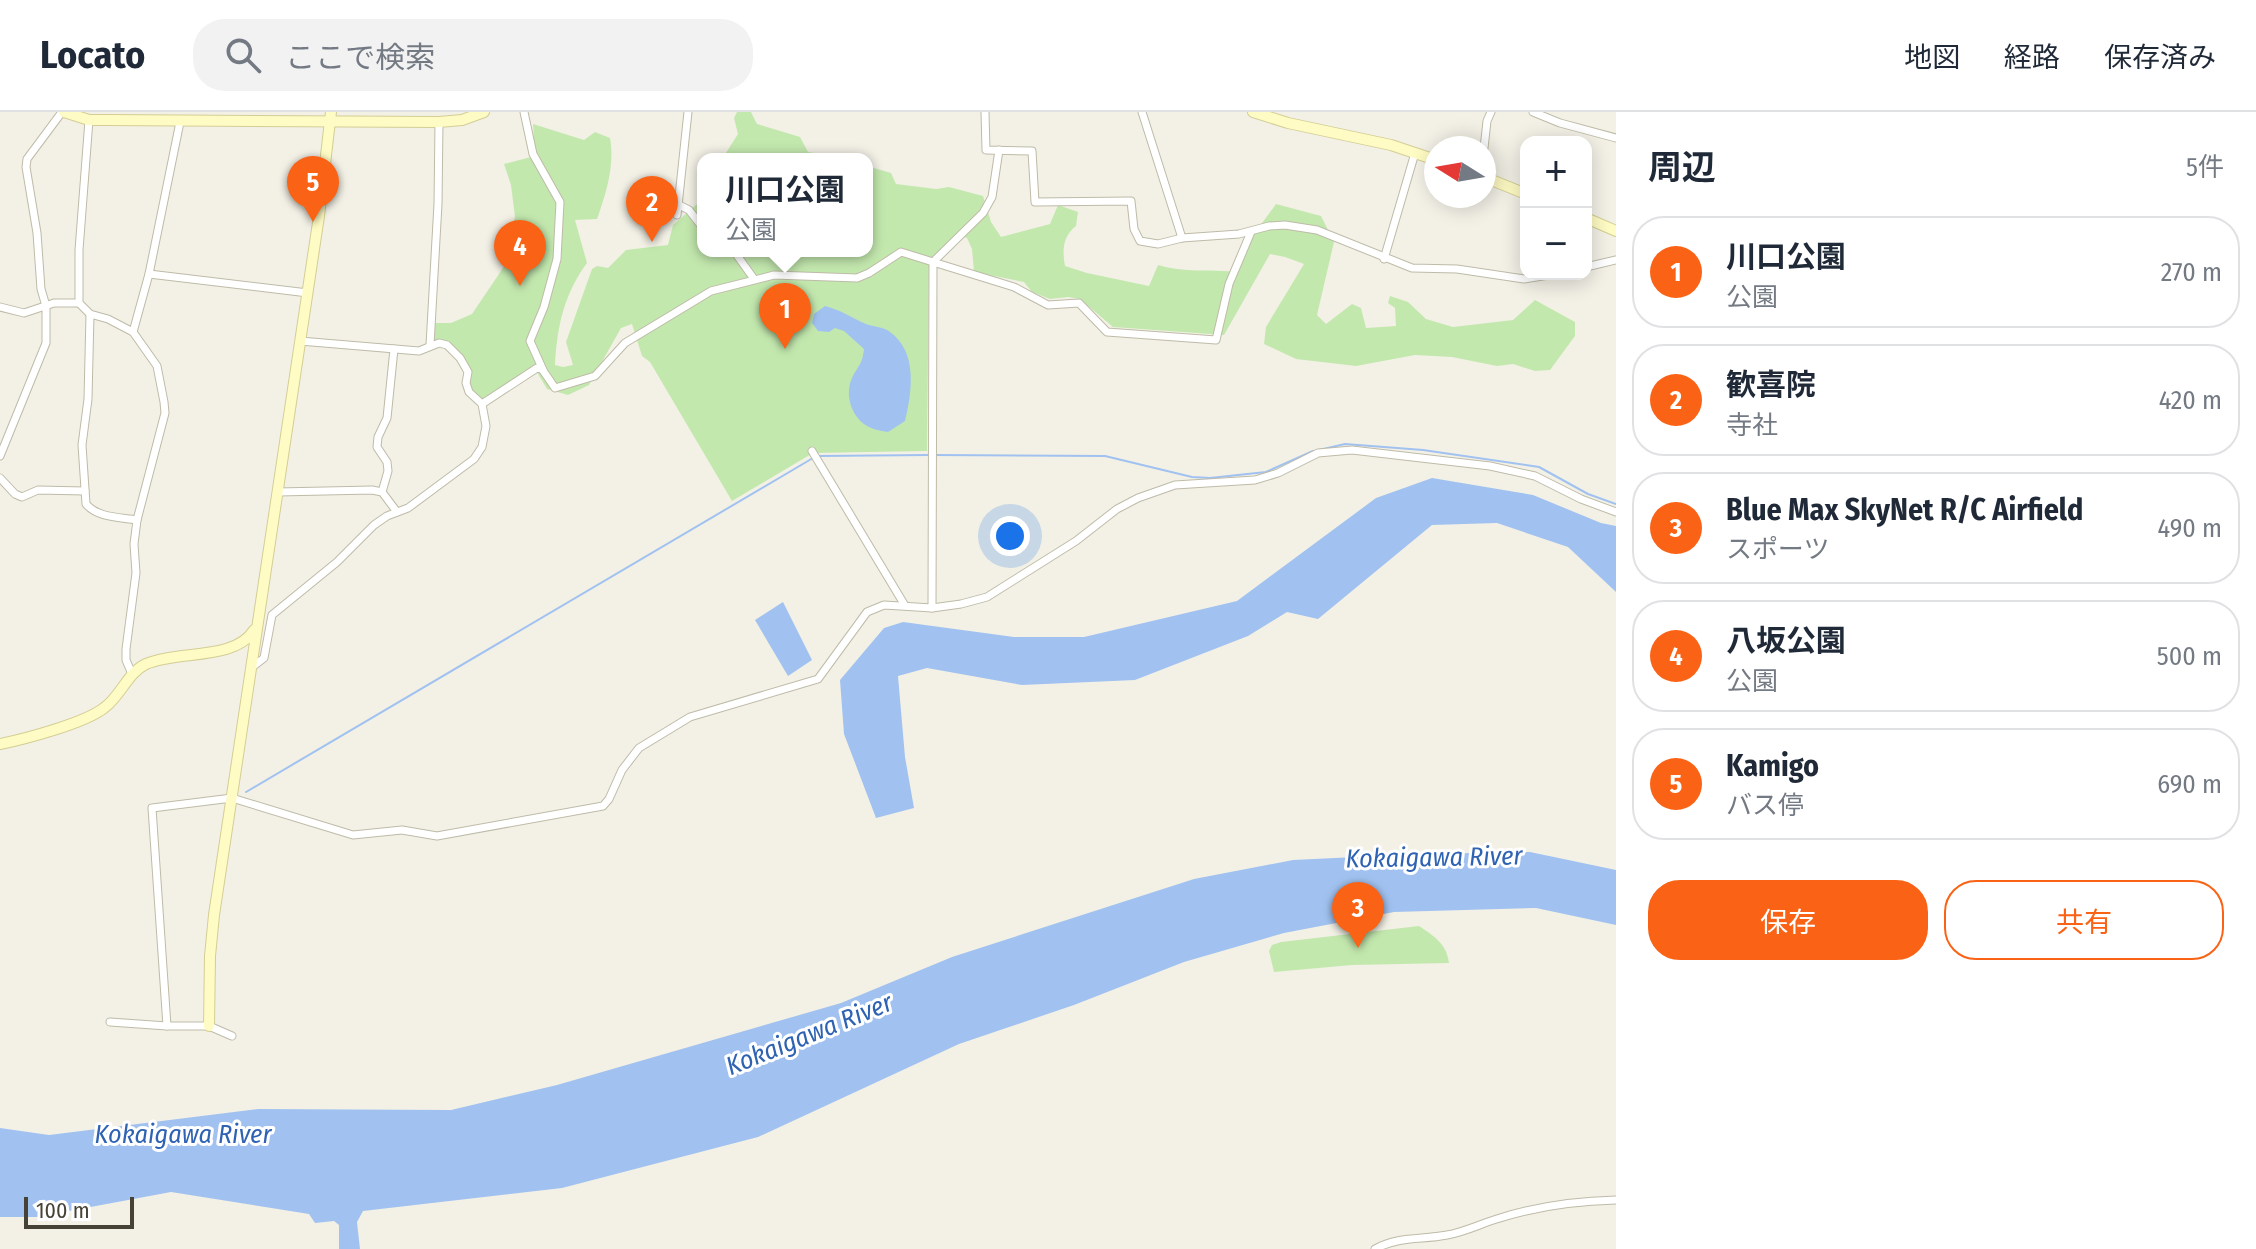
<!DOCTYPE html>
<html lang="ja">
<meta charset="utf-8">
<style>
body{margin:0;font-family:"Fira Sans Condensed","Noto Sans JP",sans-serif;background:#f2f2f3;color:#1f2937}
.controls{position:absolute;right:24px;top:24px;display:grid;overflow:hidden;border-radius:16px;box-shadow:0 4px 20px #0003}
.controls button{width:72px;height:72px;display:grid;place-items:center;padding:0;border:0;border-bottom:2px solid #e0e1e3;background:#fff;color:#1f2937;font:40px sans-serif}
.compass{position:absolute;left:1424px;top:24px;width:72px;height:72px;border-radius:50%;background:#fff;box-shadow:0 4px 20px #0003;rotate:281deg}
.scale{position:absolute;left:24px;bottom:20px;width:110px;box-sizing:border-box;padding-left:8px;border:4px solid #464235;border-top:0;font-size:22px;line-height:28px;white-space:nowrap;color:#464235;-webkit-text-stroke:6px #fff;paint-order:stroke}
.you{position:absolute;left:1010px;top:424px;width:28px;height:28px;margin:-20px;border:6px solid #fff;border-radius:50%;background:#1a73e8;box-shadow:0 0 0 12px #1a73e833}
.badge{display:grid;place-items:center;width:52px;height:52px;border-radius:50%;background:#fa6215;color:#fff;font-size:26px;font-weight:700}
.pin{position:absolute;translate:-50% -66px;filter:drop-shadow(0 2px 4px #0008)}
.pin::after{content:'';position:absolute;top:42px;width:28px;height:24px;background:inherit;clip-path:polygon(0 0,100% 0,50% 100%)}
.popup{position:absolute;left:697px;top:41px;width:176px;height:104px;box-sizing:border-box;display:grid;place-content:center;border-radius:16px;background:#fff;filter:drop-shadow(0 2px 6px #0005);font-size:26px;white-space:nowrap;color:#747a83}
.popup b{font-size:30px;color:#1f2937}
.popup::after{content:'';position:absolute;left:50%;top:100%;margin-left:-16px;border:16px solid transparent;border-top-color:#fff}
.list{margin:0;padding:0;list-style:none}
h2{display:flex;justify-content:space-between;align-items:center;height:104px;margin:0;padding:0 32px;font-size:34px}
h2 small{font-size:26px;font-weight:400;color:#747a83}
.list li{display:grid;grid-template-columns:52px 1fr auto;gap:24px;align-items:center;box-sizing:border-box;height:112px;margin:0 16px 16px;padding:0 16px;border:2px solid #e0e1e3;border-radius:32px}
.list b{display:block;font-size:30px;white-space:nowrap}
.list p{margin:0;font-size:26px;white-space:nowrap;color:#747a83}
.list em{font-size:26px;font-style:normal;color:#747a83}
.actions{display:flex;gap:16px;padding:24px 32px}
.actions a{flex:1;padding:18px 0;border:2px solid #fa6215;border-radius:32px;text-align:center;font-size:28px;color:#fa6215}
.actions .main{background:#fa6215;color:#fff}
.icon{flex:none;width:44px;height:44px;fill:none;stroke:currentColor;stroke-width:2;stroke-linecap:round;stroke-linejoin:round}
.map{position:relative;flex:none;width:1616px;height:1137px;overflow:hidden}
header{display:flex;align-items:center;gap:48px;box-sizing:border-box;height:112px;padding:0 40px;background:#fff;border-bottom:2px solid #e0e1e3}
header strong{font-size:38px}
nav{display:flex;gap:44px;margin-inline-start:auto;font-size:28px}
.search{width:560px;height:72px;background:#f2f2f3;display:flex;align-items:center;gap:20px;box-sizing:border-box;padding:0 28px;border-radius:32px;color:#747a83;font-size:30px}
main{display:flex}
aside{flex:1;background:#fff}
.map>svg:first-child{display:block}
.green{fill:#c3e8ae}
.water{fill:#a1c2f0}
.lines{fill:none;stroke-linecap:round;stroke-linejoin:round}
.stream{stroke:#a1c2f0;stroke-width:2}
.street-casing{stroke:#bebba8;stroke-width:9}
.secondary-casing{stroke:#d3ce95;stroke-width:12}
.street{stroke:#fff;stroke-width:7}
.secondary{stroke:#fffbc4;stroke-width:10}
.labels{text-anchor:middle;stroke-width:6;stroke-linejoin:round;paint-order:stroke}
.water-label{font-size:26px;font-style:italic;fill:#2e62b2;stroke:#fff}
</style>
<header>
<strong>Locato</strong>
<div class="search"><svg class="icon" aria-label="search" viewBox="0 0 24 24"><circle cx="10" cy="10" r="6"/><path d="M15 15l6 6"/></svg>ここで検索</div>
<nav><a>地図</a><a>経路</a><a>保存済み</a></nav>
</header>
<main>
<div class="map">
<svg width="1616" height="1137" viewBox="0 0 1616 1137">
<rect width="100%" height="100%" fill="#f3f1e6"/>
<g class="green">
<path d="M737,0H751L757,12L800,25L808,40L850,47H722L738,22L734,6Z"/>
<path d="M533,12L584,28L595,20L610,26C615,53 606,82 597,107L575,108L587,151C564,182 557,215 555,253L563,255L573,253L566,230L592,157L597,154L608,156L626,138L668,133L673,113L703,87V139H867V54L891,61L896,72L936,77L949,75L983,84L991,110L1001,125L1050,112L1058,93L1078,100L1076,114C1063,124 1062,138 1065,154L1087,161L1149,174L1158,153C1184,161 1211,157 1238,160L1254,122L1276,92L1321,104L1334,130L1317,203L1326,212L1352,192L1361,196L1366,216L1396,214L1395,196L1388,191L1390,184L1408,190L1426,207L1453,215L1513,208L1535,188L1575,210V224L1550,258L1535,259L1513,252L1497,254L1452,245L1415,243L1356,254L1296,247L1264,232L1266,215L1304,152L1285,145L1270,142L1224,223L1113,215L1080,187L1068,185L1050,187L1032,180L1024,170L974,160L972,137L967,126L959,123L929,149L927,339L813,341L732,389L650,250L642,244L632,212L621,216L589,273L568,283L547,277L535,257L482,292L469,280L468,260L441,229L433,228L435,211H451L472,202L503,156L515,105L511,73L504,52L535,44Z"/>
<path d="M1419,814C1434,824 1447,832 1449,851L1352,853L1274,860L1269,839L1272,833L1281,830Z"/>
</g>
<g class="water">
<path d="M825,194C841,198 852,206 866,212C874,215 884,215 890,220C918,240 912,280 905,309L888,320C882,319 875,318 869,315C852,307 844,283 852,266C858,253 862,254 864,237L844,219L835,216L829,220L818,219L812,211L814,202Z"/>
<path d="M1432,366L1533,383L1601,411L1616,414V480L1568,435L1497,411L1432,413L1318,507L1287,500L1248,524L1135,568L1022,573L927,556L898,564L905,645L914,696L876,706L844,622L840,568L884,516L903,510L1014,525H1084L1237,489L1376,386Z"/>
<path d="M783,490L812,548L788,564L755,508Z"/>
<path d="M1530,740L1616,758V813L1536,796L1394,800L1284,821L1184,850L1074,893L959,932L758,1025L562,1076L363,1099L357,1110L360,1137H339V1113L334,1109L315,1111L309,1102L171,1080L37,1105H0V1016L49,1023L258,997L451,998L557,973L841,891L952,845L1194,767L1293,748L1418,742Z"/>
</g>
<g class="lines">
<g class="stream">
<path d="M1319,338L1345,332L1423,338L1539,355L1588,382L1616,392"/>
<path d="M935,343L1105,344L1192,365L1210,366L1266,360L1313,339"/>
<path d="M819,344L928,343"/>
<path d="M246,680L813,346"/>
</g>
<g class="street-casing">
<g id="street">
<path d="M524,0L533,42L560,90L557,147L544,195L530,229L543,258"/>
<path d="M985,0L986,38L1032,39L1035,90L1131,89L1134,117L1140,129L1158,132L1182,126L1239,122L1269,114L1285,113L1317,118L1412,156L1457,157L1524,167L1555,162"/>
<path d="M1142,0L1182,126"/>
<path d="M1533,0L1560,11L1616,26"/>
<path d="M89,8L79,138V191L90,202L108,207L133,220L157,254L164,290L165,301L137,408L134,432L136,461L126,537V548L132,562"/>
<path d="M1484,36L1487,9L1491,0"/>
<path d="M679,93L689,98L703,116"/>
<path d="M677,103L688,0"/>
<path d="M734,139L754,167"/>
<path d="M1384,147L1415,41"/>
<path d="M1586,155L1616,148"/>
<path d="M149,162L308,181"/>
<path d="M0,195L24,201L54,191H79"/>
<path d="M90,202L88,287L82,333L86,392C98,406 119,405 137,408"/>
<path d="M133,220L149,162L180,10"/>
<path d="M430,233L438,92L439,10"/>
<path d="M482,292L537,256L542,257L555,276L595,264L625,231L711,179L774,163L857,166L869,161L901,140L933,150L983,101L992,85L999,38"/>
<path d="M812,339L904,492"/>
<path d="M0,344L46,231V194L41,177L37,121L26,55L27,47L62,0"/>
<path d="M0,366L15,382L22,385L38,378L85,379"/>
<path d="M278,380L372,378L382,380L397,400"/>
<path d="M382,380L388,359L387,350L377,335L378,325L387,306L394,237"/>
<path d="M932,496L933,150L1014,175L1048,193L1079,191L1107,220L1216,228L1229,172L1251,120"/>
<path d="M251,556L264,546L272,503L337,450L374,413L387,404L408,396L474,347L482,335L486,314L482,292L469,280L466,271L468,260L460,246L447,233L439,231L419,239L300,229"/>
<path d="M110,910L167,914H209L232,924"/>
<path d="M167,914L152,696L232,686L353,723L402,718L437,724L603,694L609,687L622,658L639,636L690,605L818,567L867,500L884,493L932,496L961,492L987,485L1076,429L1117,397L1138,386L1175,373L1255,368L1278,361L1318,341L1352,338L1490,354L1535,364L1581,387L1616,400"/>
<path d="M1375,1137C1399,1124 1421,1128 1447,1123C1465,1120 1482,1111 1500,1106C1538,1094 1576,1089 1616,1088"/>
</g>
</g>
<g class="secondary-casing">
<g id="secondary">
<path d="M64,0L89,8H106L439,10L462,8L484,0"/>
<path d="M1253,0L1288,11L1391,33L1436,48"/>
<path d="M1484,65L1526,82"/>
<path d="M1586,106L1616,119"/>
<path d="M0,632C25,627 85,611 104,596C121,584 127,561 146,552C178,538 235,549 254,518"/>
<path d="M209,914L210,844L214,803L319,104L331,0"/>
</g>
</g>
<use href="#street" class="street"/>
<use href="#secondary" class="secondary"/>
</g>
<g class="labels">
<g class="water-label">
<text transform="translate(1434 745) rotate(-1)" y="9">Kokaigawa River</text>
<text transform="translate(809 922) rotate(-22)" y="9">Kokaigawa River</text>
<text x="183" y="1031">Kokaigawa River</text>
</g>
</g>
</svg>
<div class="controls">
<button>+</button>
<button>−</button>
</div>
<svg class="compass" viewBox="-18 -18 36 36"><path d="M0-13l5 13h-10z" fill="#e53935"/><path d="M0 13l5-13h-10z" fill="#747a83"/></svg>
<div class="scale">100 m</div>
<div class="you"></div>
<div class="pin badge" style="left:785px;top:237px">1</div>
<div class="popup"><b>川口公園</b>公園</div>
<div class="pin badge" style="left:652px;top:130px">2</div>
<div class="pin badge" style="left:1358px;top:836px">3</div>
<div class="pin badge" style="left:520px;top:174px">4</div>
<div class="pin badge" style="left:313px;top:110px">5</div>
</div>
<aside>
<h2>周辺<small>5件</small></h2>
<ul class="list">
<li><span class="badge">1</span><div><b>川口公園</b><p>公園</p></div><em>270 m</em></li>
<li><span class="badge">2</span><div><b>歓喜院</b><p>寺社</p></div><em>420 m</em></li>
<li><span class="badge">3</span><div><b>Blue Max SkyNet R/C Airfield</b><p>スポーツ</p></div><em>490 m</em></li>
<li><span class="badge">4</span><div><b>八坂公園</b><p>公園</p></div><em>500 m</em></li>
<li><span class="badge">5</span><div><b>Kamigo</b><p>バス停</p></div><em>690 m</em></li>
</ul>
<div class="actions"><a class="main">保存</a><a>共有</a></div>
</aside>
</main>
